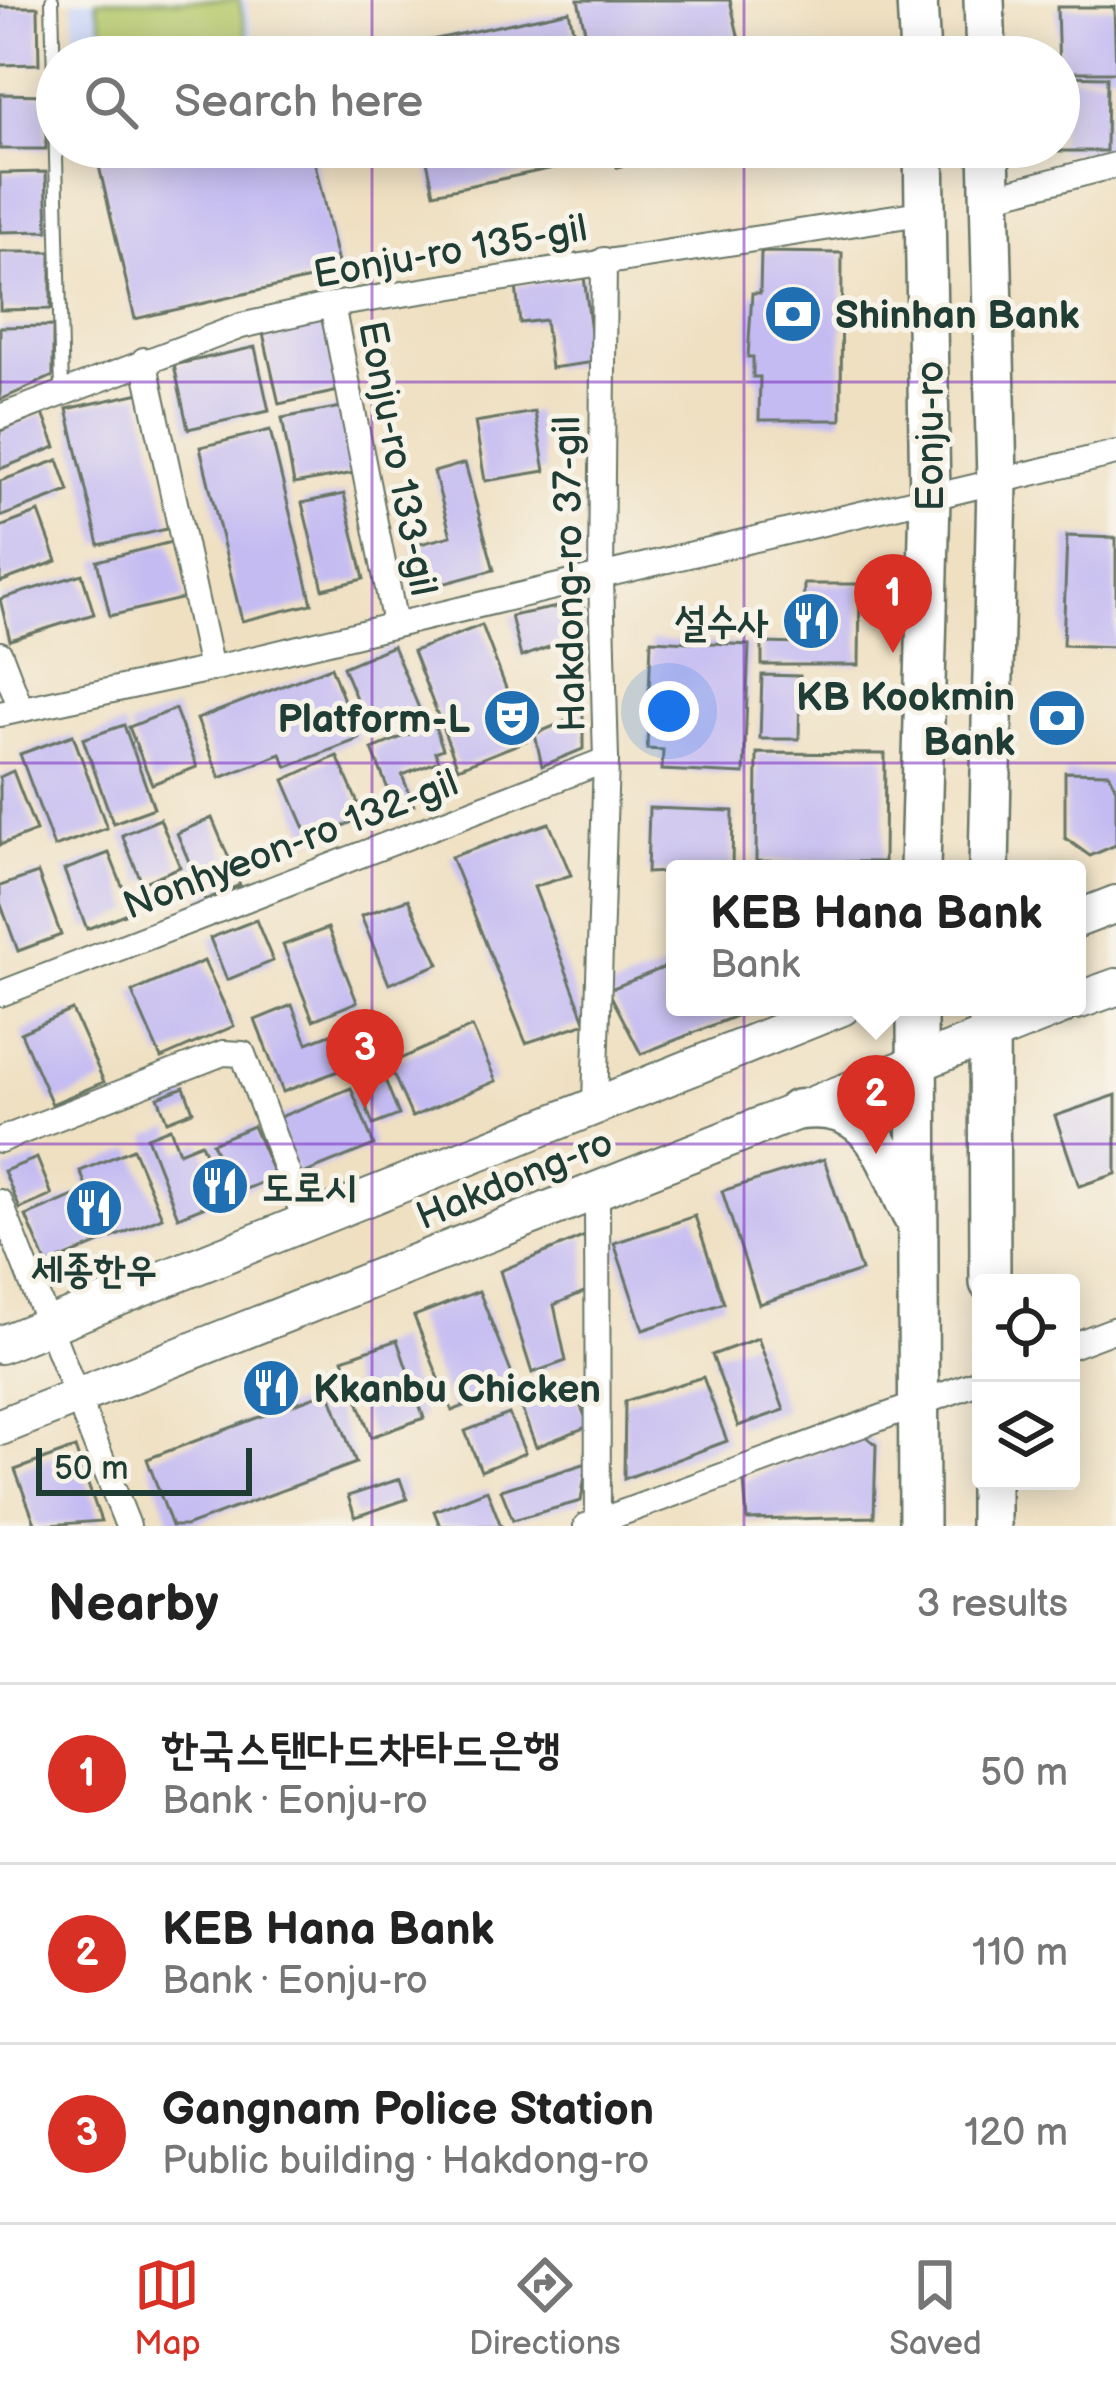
<!DOCTYPE html>
<meta charset="utf-8">
<style>
body{margin:0;font-family:"Balsamiq Sans","Poor Story",sans-serif;background:#f6f6f6;color:#222}
.controls{position:absolute;right:36px;bottom:36px;display:grid;overflow:hidden;border-radius:12px;box-shadow:0 6px 30px #0003}
.controls button{width:108px;height:108px;display:grid;place-items:center;padding:0;border:0;border-bottom:3px solid #e0e0e0;background:#fff;color:#222;font:60px sans-serif}
.scale{position:absolute;left:36px;bottom:30px;width:216px;box-sizing:border-box;padding-left:12px;border:6px solid #1f3d34;border-top:0;font-size:33px;line-height:42px;white-space:nowrap;color:#1f3d34;-webkit-text-stroke:9px #f7f3e8;paint-order:stroke}
.you{position:absolute;left:669px;top:711px;width:42px;height:42px;margin:-30px;border:9px solid #fff;border-radius:50%;background:#1a73e8;box-shadow:0 0 0 18px #1a73e833}
.badge{display:grid;place-items:center;width:78px;height:78px;border-radius:50%;background:#d93025;color:#fff;font-size:39px;font-weight:700}
.pin{position:absolute;translate:-50% -99px;filter:drop-shadow(0 3px 6px #0008)}
.pin::after{content:'';position:absolute;top:63px;width:42px;height:36px;background:inherit;clip-path:polygon(0 0,100% 0,50% 100%)}
.popup{position:absolute;left:666px;top:860px;width:420px;height:156px;box-sizing:border-box;display:grid;place-content:center;border-radius:12px;background:#fff;filter:drop-shadow(0 3px 9px #0005);font-size:39px;white-space:nowrap;color:#767676}
.popup b{font-size:45px;color:#222}
.popup::after{content:'';position:absolute;left:50%;top:100%;margin-left:-24px;border:24px solid transparent;border-top-color:#fff}
.list{margin:0;padding:0;list-style:none}
h2{display:flex;justify-content:space-between;align-items:center;height:156px;margin:0;padding:0 48px;font-size:51px}
h2 small{font-size:39px;font-weight:400;color:#767676}
.list li{display:grid;grid-template-columns:78px 1fr auto;gap:36px;align-items:center;box-sizing:border-box;height:180px;padding:0 48px;border-top:3px solid #e0e0e0}
.list b{display:block;font-size:45px;white-space:nowrap}
.list p{margin:0;font-size:39px;white-space:nowrap;color:#767676}
.list em{font-size:39px;font-style:normal;color:#767676}
.icon{flex:none;width:66px;height:66px;fill:none;stroke:currentColor;stroke-width:2;stroke-linecap:round;stroke-linejoin:round}
.map{position:relative;flex:none;width:1116px;height:1526px;overflow:hidden}
.search{position:absolute;background:#fff;box-shadow:0 6px 30px #0003;left:36px;right:36px;top:36px;height:132px;display:flex;align-items:center;gap:30px;box-sizing:border-box;padding:0 42px;border-radius:66px;color:#767676;font-size:45px}
.sheet{height:696px;background:#fff}
nav{display:flex;justify-content:space-around;align-items:center;box-sizing:border-box;height:168px;border-top:3px solid #e0e0e0;background:#fff;font-size:33px;color:#767676}
nav a{display:grid;justify-items:center;gap:6px}
nav .on{color:#d93025}
.map>svg:first-child{display:block}
.built{fill:#cfdafa}
.green{fill:#b8cb6f;stroke:#6c8452;stroke-width:3}
.building{fill:#c4bbf2}
.lines{fill:none;stroke-linecap:round;stroke-linejoin:round}
.service-casing{stroke:#687666;stroke-width:16}
.minor-casing{stroke:#687666;stroke-width:28}
.secondary-casing{stroke:#687666;stroke-width:40}
.primary-casing{stroke:#687666;stroke-width:44}
.service{stroke:#fff;stroke-width:12}
.minor{stroke:#fff;stroke-width:24}
.secondary{stroke:#fff;stroke-width:36}
.primary{stroke:#fff;stroke-width:39}
.grid{fill:none;stroke:#7b2cbf;stroke-width:3;stroke-opacity:0.55}
.labels{text-anchor:middle;stroke-width:10;stroke-linejoin:round;paint-order:stroke}
.street-label{font-size:39px;fill:#1f3d34;stroke:#f7f3e8}
.poi-label{font-size:39px;font-weight:bold;fill:#1f3d34;stroke:#f7f3e8;text-anchor:start}
</style>
<div class="map">
<svg width="1116" height="1526" viewBox="0 0 1116 1526">
<rect width="100%" height="100%" fill="#f7f3e8"/>
<filter id="ink" filterUnits="userSpaceOnUse"><feTurbulence type="fractalNoise" baseFrequency=".00833" numOctaves="2"/><feDisplacementMap in="SourceGraphic" scale="24" xChannelSelector="R" yChannelSelector="G"/><feConvolveMatrix kernelMatrix="1 2 1 2 8 2 1 2 1" color-interpolation-filters="sRGB"/></filter>
<filter id="wash" filterUnits="userSpaceOnUse"><feTurbulence type="fractalNoise" baseFrequency=".004" numOctaves="4" result="noise"/><feDisplacementMap in="SourceGraphic" scale="48" xChannelSelector="R" yChannelSelector="G"/><feGaussianBlur stdDeviation="2.7" result="paint"/><feColorMatrix in="noise" values="0 0 0 0 0 0 0 0 0 0 0 0 0 0 0 0 0 1.4 0 .05"/><feComposite in="paint" operator="in"/></filter>
<g filter="url(#wash)">
<rect width="100%" height="100%" fill="#efe0c2"/>
<path class="built" d="M73,0H246L259,57H75Z"/>
<path class="green" d="M96,0H239L252,57H110Z"/>
<g id="blocks">
<g class="building">
<path d="M578,0H730L743,57H591Z"/>
<path d="M0,7H38L39,64L0,65Z"/>
<path d="M1057,7H1114L1116,72H1059Z"/>
<path d="M569,11L579,57H405L403,46Z"/>
<path d="M1059,76L1107,77L1106,151H1059Z"/>
<path d="M0,94L46,95V149H0Z"/>
<path d="M311,147L340,272L135,319L95,149Z"/>
<path d="M424,147H598L601,158L434,193Z"/>
<path d="M612,147H696L697,149L617,167Z"/>
<path d="M46,172L48,231L0,232V173Z"/>
<path d="M0,252H51V309L0,310Z"/>
<path d="M761,252L842,253L841,420H759L760,377H753V357H748L752,293H760Z"/>
<path d="M584,277L595,362L551,368L545,320L520,323L516,286Z"/>
<path d="M322,319L338,391L279,404L263,333Z"/>
<path d="M53,326V376L0,400V327Z"/>
<path d="M255,347L269,411L188,429L174,365Z"/>
<path d="M140,393L171,528L99,545L67,409Z"/>
<path d="M341,407L354,473L294,484L282,418Z"/>
<path d="M535,412L545,471L485,481L475,422Z"/>
<path d="M43,414L56,447L0,469V431Z"/>
<path d="M270,430L312,604L242,621L200,447Z"/>
<path d="M58,460L69,491L0,517V481Z"/>
<path d="M465,463L494,570L424,589L412,546L451,536L434,472Z"/>
<path d="M344,494L364,579L323,589L302,503Z"/>
<path d="M39,512L57,561L0,582V527Z"/>
<path d="M1067,536L1116,538V647L1063,645Z"/>
<path d="M171,542L185,598L110,616L97,561Z"/>
<path d="M82,574L94,614L10,640L0,599Z"/>
<path d="M804,584H860L859,665H762V643L803,644Z"/>
<path d="M583,602V749L542,766L535,734L571,719L574,638L521,657L511,616Z"/>
<path d="M482,625L526,741L458,768L413,651Z"/>
<path d="M651,640L749,645L744,774L662,770L663,750L647,749Z"/>
<path d="M393,646L421,713L371,734L343,667Z"/>
<path d="M331,667L359,739L287,767L281,754L220,778L197,719Z"/>
<path d="M762,675L800,676L799,739H760Z"/>
<path d="M175,709L197,767L152,784L129,727Z"/>
<path d="M434,724L443,749L435,752L439,761L402,775L414,805L397,812L372,749Z"/>
<path d="M124,725L154,808L113,823L83,739Z"/>
<path d="M73,735L107,828L54,847L20,754Z"/>
<path d="M757,753L885,754L884,862L756,861Z"/>
<path d="M337,756L364,817L310,840L284,780Z"/>
<path d="M13,771L36,831L0,845V777Z"/>
<path d="M1065,772L1109,773L1116,788V845L1090,856L1065,838Z"/>
<path d="M649,808L733,811L732,869L647,873Z"/>
<path d="M212,818L240,885L205,900L177,833Z"/>
<path d="M160,819L180,867L142,883L122,835Z"/>
<path d="M549,823L571,875L534,887L586,1023L526,1043L451,857Z"/>
<path d="M109,853L132,911L87,929L64,870Z"/>
<path d="M38,873L61,935L18,951L0,902V886Z"/>
<path d="M408,899L439,964L389,984L361,916Z"/>
<path d="M256,920L273,961L227,980L210,938Z"/>
<path d="M328,928L357,1002L313,1020L283,945Z"/>
<path d="M204,961L234,1026L161,1058L132,992Z"/>
<path d="M675,963V1007H758L641,1054L608,990Z"/>
<path d="M292,1005L307,1043L351,1026L365,1061L283,1092L255,1020Z"/>
<path d="M72,1010L104,1082L52,1104L21,1033Z"/>
<path d="M472,1027L496,1081L412,1117L389,1064Z"/>
<path d="M382,1072L399,1115L373,1125L357,1081Z"/>
<path d="M184,1087L193,1111L167,1121L158,1097Z"/>
<path d="M351,1088L374,1145L298,1176L275,1119Z"/>
<path d="M1116,1095V1174L1079,1186L1055,1116Z"/>
<path d="M253,1126L275,1177L234,1194L212,1143Z"/>
<path d="M170,1128L179,1152L201,1143L223,1199L178,1217L147,1137Z"/>
<path d="M133,1149L162,1217L47,1265L26,1216L88,1190L80,1171Z"/>
<path d="M37,1158L52,1195L20,1209L4,1171Z"/>
<path d="M824,1159L861,1271L759,1304L722,1191Z"/>
<path d="M695,1216L724,1303L643,1330L614,1243Z"/>
<path d="M585,1236L586,1291L554,1305L566,1361L532,1373L500,1271Z"/>
<path d="M479,1291L516,1385L452,1411L414,1316Z"/>
<path d="M758,1338L784,1410L738,1426L712,1355Z"/>
<path d="M397,1340L424,1418L371,1437L343,1359Z"/>
<path d="M703,1377L727,1441L624,1479L625,1401Z"/>
<path d="M573,1387L589,1426L536,1447L521,1407Z"/>
<path d="M329,1391L356,1463L186,1526H172L147,1459Z"/>
<path d="M509,1414L525,1453L481,1471L465,1431Z"/>
<path d="M862,1433L876,1445L874,1517L747,1520L744,1481Z"/>
<path d="M75,1448L101,1521L36,1526L15,1470Z"/>
<path d="M587,1463L581,1501L513,1520L501,1490Z"/>
<path d="M400,1479L407,1499L355,1517L348,1496Z"/>
<path d="M487,1490L501,1526H440L434,1511Z"/>
</g>
</g>
</g>
<g filter="url(#ink)">
<use href="#blocks" fill-opacity="0" stroke="#687666" stroke-width="3"/>
<g class="lines">
<g class="service-casing">
<path id="service" d="M52,0L62,392"/>
</g>
<g class="minor-casing">
<g id="minor">
<path d="M991,197L1116,165"/>
<path d="M332,305L395,624"/>
<path d="M144,360L211,669"/>
<path d="M0,417L241,326L332,305L927,212"/>
<path d="M0,654L21,709"/>
<path d="M0,714L211,669L1116,453"/>
<path d="M0,994L606,760"/>
<path d="M595,1103L606,760L601,578L604,260"/>
<path d="M0,1140L223,1053L243,1054L305,1220"/>
<path d="M597,1191L598,1526"/>
<path d="M0,1202L128,1526"/>
<path d="M1071,1346L1116,1329"/>
<path d="M586,1526L981,1381"/>
</g>
</g>
<g class="secondary-casing">
<g id="secondary">
<path d="M1077,919L1116,904"/>
<path d="M1077,1001L1116,987"/>
<path d="M0,1345L842,1007"/>
<path d="M0,1427L1060,1007"/>
</g>
</g>
<g class="primary-casing">
<g id="primary">
<path d="M917,0L920,57"/>
<path d="M984,0L986,57"/>
<path d="M989,147L997,481L989,869"/>
<path d="M920,869L930,498L924,147"/>
<path d="M917,1007L919,1526"/>
<path d="M989,1007L990,1283"/>
<path d="M797,1110C875,1099 884,1159 912,1215"/>
<path d="M990,1526V1481"/>
</g>
</g>
<use href="#service" class="service"/>
<use href="#minor" class="minor"/>
<use href="#secondary" class="secondary"/>
<use href="#primary" class="primary"/>
</g>
</g>
<path class="grid" d="M372,0V57M744,0V57M372,147V1526M744,147V1526M0,382H1116M0,763H1116M0,1144H1116"/>
<defs>
<g id="bank-disc" transform="scale(3)"><circle r="9.5" fill="#1f6fb2" stroke="#f7f3e8"/><path d="M-6-4H6V4H-6ZM0-2.3a2.3 2.3 0 1 0 0 4.6a2.3 2.3 0 1 0 0-4.6Z" fill="#fff"/></g>
<g id="restaurant-disc" transform="scale(3)"><circle r="9.5" fill="#1f6fb2" stroke="#f7f3e8"/><path d="M-5-6h1v4h1v-4h1v4h1v-4h1v5L-1.5 .5V6h-2V.5L-5-1ZM5-6V6H3V1.5H1.5Q1.5-4 5-6Z" fill="#fff"/></g>
<g id="theatre-disc" transform="scale(3)"><circle r="9.5" fill="#1f6fb2" stroke="#f7f3e8"/><path d="M-5-5.5Q0-4 5-5.5V0Q5 5 0 6Q-5 5-5 0ZM-3.3-2.5H-1v1.5H-3.3ZM1-2.5H3.3v1.5H1ZM-2.8 1Q0 5.5 2.8 1Z" fill="#fff"/></g>
</defs>
<g fill-rule="evenodd">
<use href="#bank-disc" x="793" y="314"/>
<use href="#restaurant-disc" x="811" y="621"/>
<use href="#theatre-disc" x="512" y="718"/>
<use href="#bank-disc" x="1057" y="718"/>
<use href="#restaurant-disc" x="220" y="1186"/>
<use href="#restaurant-disc" x="94" y="1208"/>
<use href="#restaurant-disc" x="271" y="1388"/>
</g>
<g class="labels">
<g class="street-label">
<text transform="translate(450 250) rotate(-10)" y="14">Eonju-ro 135-gil</text>
<text transform="translate(929 436) rotate(-90)" y="14">Eonju-ro</text>
<text transform="translate(399 458) rotate(79)" y="14">Eonju-ro 133-gil</text>
<text transform="translate(568 574) rotate(-91)" y="14">Hakdong-ro 37-gil</text>
<text transform="translate(290 843) rotate(-21)" y="14">Nonhyeon-ro 132-gil</text>
<text transform="translate(514 1178) rotate(-22)" y="14">Hakdong-ro</text>
</g>
<g class="poi-label">
<text x="835" y="328">Shinhan Bank</text>
<text x="769" y="635" text-anchor="end">설수사</text>
<text x="1015" y="710" text-anchor="end">KB Kookmin<tspan x="1015" dy="45">Bank</tspan></text>
<text x="470" y="732" text-anchor="end">Platform-L</text>
<text x="262" y="1200">도로시</text>
<text x="94" y="1282" text-anchor="middle">세종한우</text>
<text x="313" y="1402">Kkanbu Chicken</text>
</g>
</g>
</svg>
<div class="controls">
<button><svg class="icon" aria-label="locate" viewBox="0 0 24 24"><circle cx="12" cy="12" r="6"/><path d="M12 2v4M12 18v4M2 12h4M18 12h4"/></svg></button>
<button><svg class="icon" aria-label="layers" viewBox="0 0 24 24"><path d="M12 4l9 5-9 5-9-5zM3 14l9 5 9-5"/></svg></button>
</div>
<div class="scale">50 m</div>
<div class="you"></div>
<div class="pin badge" style="left:893px;top:653px">1</div>
<div class="pin badge" style="left:876px;top:1154px">2</div>
<div class="popup"><b>KEB Hana Bank</b>Bank</div>
<div class="pin badge" style="left:365px;top:1108px">3</div>
<div class="search"><svg class="icon" aria-label="search" viewBox="0 0 24 24"><circle cx="10" cy="10" r="6"/><path d="M15 15l6 6"/></svg>Search here</div>
</div>
<section class="sheet">
<h2>Nearby<small>3 results</small></h2>
<ul class="list">
<li><span class="badge">1</span><div><b>한국스탠다드차타드은행</b><p>Bank · Eonju-ro</p></div><em>50 m</em></li>
<li><span class="badge">2</span><div><b>KEB Hana Bank</b><p>Bank · Eonju-ro</p></div><em>110 m</em></li>
<li><span class="badge">3</span><div><b>Gangnam Police Station</b><p>Public building · Hakdong-ro</p></div><em>120 m</em></li>
</ul>
</section>
<nav>
<a class="on"><svg class="icon" aria-label="map" viewBox="0 0 24 24"><path d="M3 6l6-2 6 2 6-2v14l-6 2-6-2-6 2zM9 4v14M15 6v14"/></svg>Map</a>
<a><svg class="icon" aria-label="directions" viewBox="0 0 24 24"><path d="M12 3l9 9-9 9-9-9zM9 14v-3h6M13 9l2 2-2 2"/></svg>Directions</a>
<a><svg class="icon" aria-label="saved" viewBox="0 0 24 24"><path d="M7 4h10v16l-5-4-5 4z"/></svg>Saved</a>
</nav>
